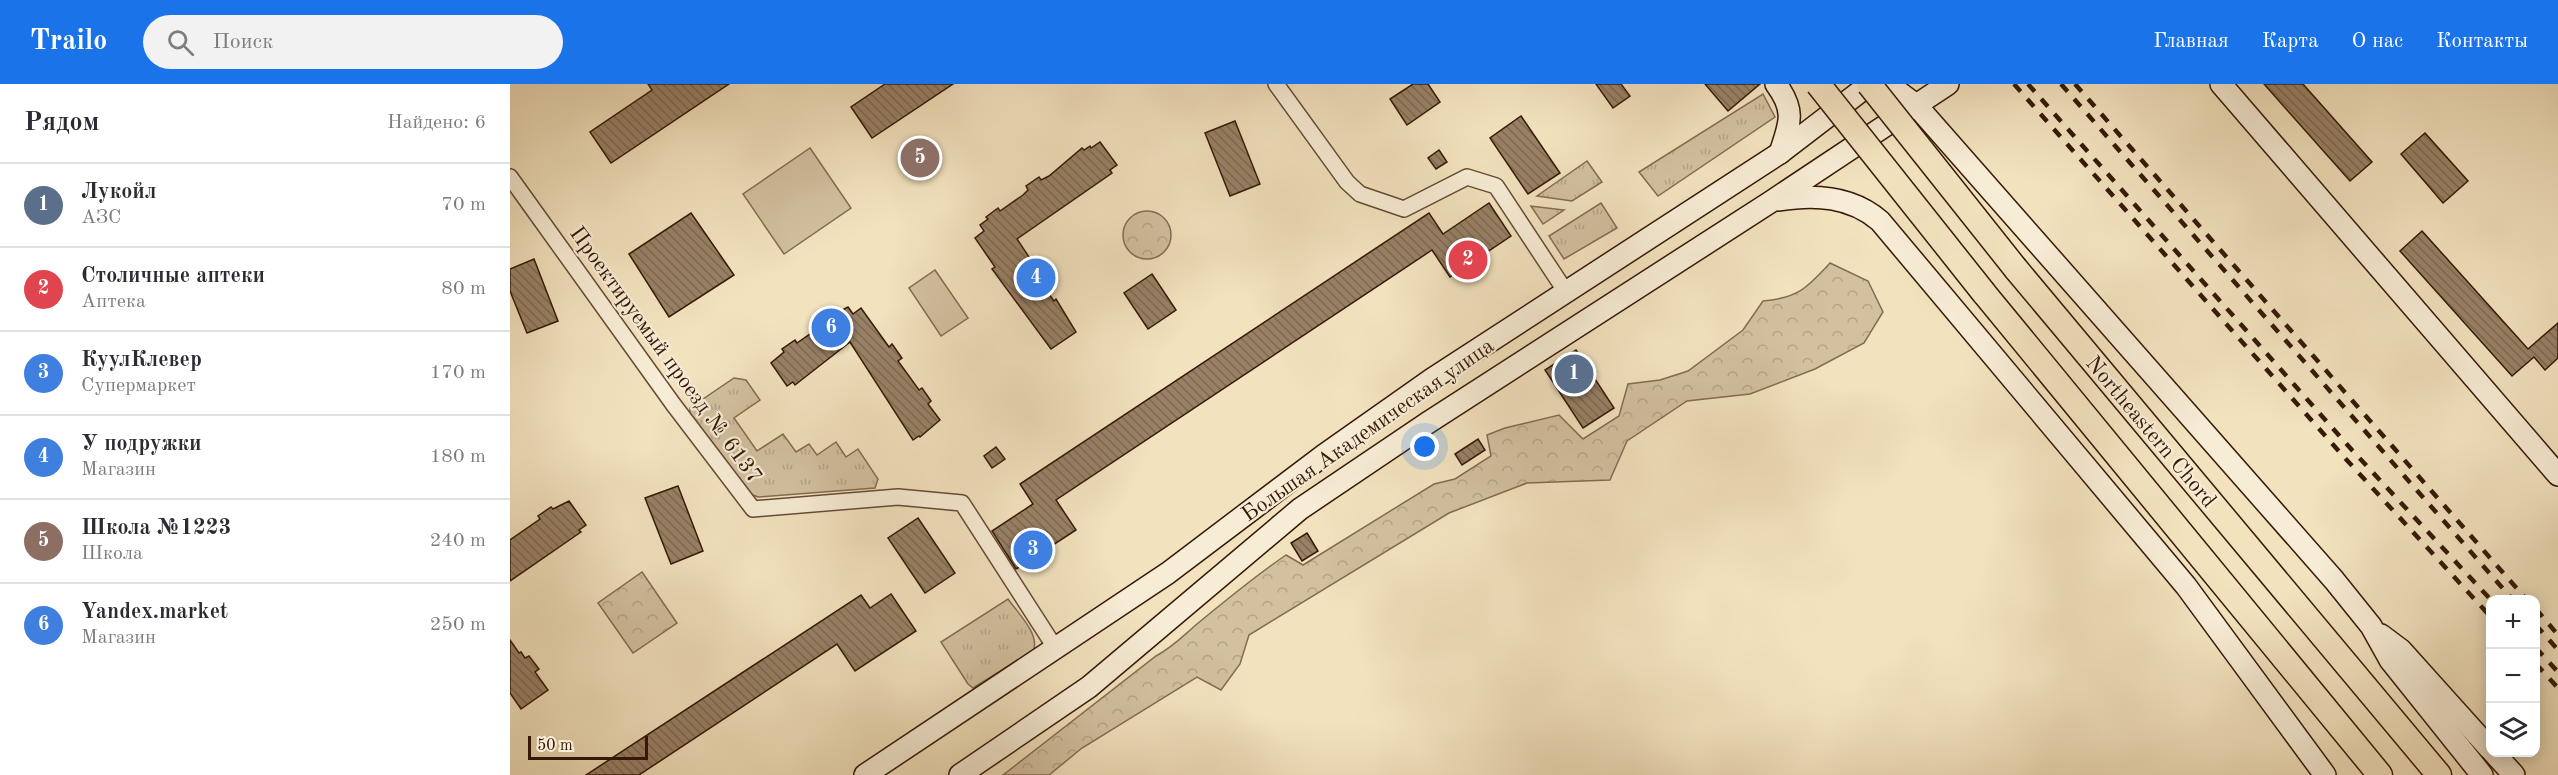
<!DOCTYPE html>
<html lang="ru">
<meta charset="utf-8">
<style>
body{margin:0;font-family:"Old Standard TT",serif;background:#f2f2f3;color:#2b2b33}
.controls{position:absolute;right:18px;bottom:18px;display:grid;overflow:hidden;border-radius:12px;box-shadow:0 3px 15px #0003}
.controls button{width:54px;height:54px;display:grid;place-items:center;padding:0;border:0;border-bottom:2px solid #e1e1e2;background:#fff;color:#2b2b33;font:30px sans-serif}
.scale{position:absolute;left:18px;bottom:15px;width:120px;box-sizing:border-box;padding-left:6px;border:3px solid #361806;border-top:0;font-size:16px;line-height:21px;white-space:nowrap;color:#361806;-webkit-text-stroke:4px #f7ecd5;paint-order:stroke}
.you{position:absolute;left:915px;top:363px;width:21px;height:21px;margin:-15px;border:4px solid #fff;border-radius:50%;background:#1a73e8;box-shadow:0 0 0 9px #1a73e833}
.badge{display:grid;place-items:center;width:39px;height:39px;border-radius:50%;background:#1a73e8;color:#fff;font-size:20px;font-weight:700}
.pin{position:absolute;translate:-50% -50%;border:3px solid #fff;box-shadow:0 2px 6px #0006}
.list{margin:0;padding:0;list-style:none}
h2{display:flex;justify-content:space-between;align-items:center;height:78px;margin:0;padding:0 24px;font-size:26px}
h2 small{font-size:20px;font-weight:400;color:#7c7c81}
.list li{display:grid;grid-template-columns:39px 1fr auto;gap:18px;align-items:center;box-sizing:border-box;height:84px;padding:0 24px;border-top:2px solid #e1e1e2}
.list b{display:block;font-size:22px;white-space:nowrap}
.list p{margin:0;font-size:20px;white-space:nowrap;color:#7c7c81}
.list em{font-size:20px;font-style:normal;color:#7c7c81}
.icon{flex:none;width:33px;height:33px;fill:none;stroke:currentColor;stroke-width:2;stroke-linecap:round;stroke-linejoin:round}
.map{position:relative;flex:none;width:2048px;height:691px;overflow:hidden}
header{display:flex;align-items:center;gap:36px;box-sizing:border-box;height:84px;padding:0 30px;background:#1a73e8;color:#fff}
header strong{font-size:28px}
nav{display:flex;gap:33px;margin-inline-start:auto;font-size:21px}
.search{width:420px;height:54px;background:#f2f2f3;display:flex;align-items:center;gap:15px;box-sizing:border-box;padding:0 21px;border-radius:33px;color:#7c7c81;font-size:22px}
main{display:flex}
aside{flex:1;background:#fff}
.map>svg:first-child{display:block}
.grass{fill:url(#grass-tufts);stroke:#846c52;stroke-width:1.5}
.forest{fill:url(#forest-crowns);stroke:#846c52;stroke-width:1.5}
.pitch{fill:#d2c09f;stroke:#846c52;stroke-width:1.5}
.building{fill:url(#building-back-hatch);stroke:#361806;stroke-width:1.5}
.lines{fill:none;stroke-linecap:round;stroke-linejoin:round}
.street-casing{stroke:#654a34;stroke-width:18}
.secondary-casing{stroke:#361806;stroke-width:24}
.primary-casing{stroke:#361806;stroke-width:27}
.street{stroke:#f7ecd5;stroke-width:15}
.secondary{stroke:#f7ecd5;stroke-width:21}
.primary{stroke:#f2e2be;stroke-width:24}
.rail{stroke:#361806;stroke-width:4.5;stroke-dasharray:10 10;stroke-linecap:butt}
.primary-bridge-casing{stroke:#361806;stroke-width:27;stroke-linecap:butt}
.primary-bridge{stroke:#f2e2be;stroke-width:24}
.labels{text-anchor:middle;stroke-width:4.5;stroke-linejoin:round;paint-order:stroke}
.street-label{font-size:22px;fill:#361806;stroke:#f7ecd5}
</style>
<header>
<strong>Trailo</strong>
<div class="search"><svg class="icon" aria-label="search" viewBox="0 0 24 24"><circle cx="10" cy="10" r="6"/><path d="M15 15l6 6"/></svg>Поиск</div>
<nav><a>Главная</a><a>Карта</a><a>О нас</a><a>Контакты</a></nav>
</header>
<main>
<aside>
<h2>Рядом<small>Найдено: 6</small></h2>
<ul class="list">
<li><span class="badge" style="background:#5c6f8a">1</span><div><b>Лукойл</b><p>АЗС</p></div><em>70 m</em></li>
<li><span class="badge" style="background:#e0444e">2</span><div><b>Столичные аптеки</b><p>Аптека</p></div><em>80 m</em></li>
<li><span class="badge" style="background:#3f7fe0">3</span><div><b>КуулКлевер</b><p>Супермаркет</p></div><em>170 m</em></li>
<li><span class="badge" style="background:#3f7fe0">4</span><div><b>У подружки</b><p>Магазин</p></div><em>180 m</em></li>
<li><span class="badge" style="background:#8d6e63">5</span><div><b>Школа №1223</b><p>Школа</p></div><em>240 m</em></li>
<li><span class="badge" style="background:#3f7fe0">6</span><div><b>Yandex.market</b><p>Магазин</p></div><em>250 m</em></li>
</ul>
</aside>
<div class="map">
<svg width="2048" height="691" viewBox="0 0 2048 691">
<defs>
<pattern id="grass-tufts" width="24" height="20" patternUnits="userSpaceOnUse" patternTransform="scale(1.5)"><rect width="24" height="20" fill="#d2c09f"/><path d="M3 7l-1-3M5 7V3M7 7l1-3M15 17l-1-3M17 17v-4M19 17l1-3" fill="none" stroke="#b5a487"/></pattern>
<pattern id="forest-crowns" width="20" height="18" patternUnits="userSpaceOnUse" patternTransform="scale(1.5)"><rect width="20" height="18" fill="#d2c09f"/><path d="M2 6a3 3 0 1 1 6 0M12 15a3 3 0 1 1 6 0" fill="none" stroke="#b5a487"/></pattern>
<pattern id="building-back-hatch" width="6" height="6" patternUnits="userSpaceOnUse" patternTransform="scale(1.5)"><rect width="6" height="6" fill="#988166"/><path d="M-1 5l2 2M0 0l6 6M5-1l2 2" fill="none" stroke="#7d6952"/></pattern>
</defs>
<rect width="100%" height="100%" fill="#f2e2be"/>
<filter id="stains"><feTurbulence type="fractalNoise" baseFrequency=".00333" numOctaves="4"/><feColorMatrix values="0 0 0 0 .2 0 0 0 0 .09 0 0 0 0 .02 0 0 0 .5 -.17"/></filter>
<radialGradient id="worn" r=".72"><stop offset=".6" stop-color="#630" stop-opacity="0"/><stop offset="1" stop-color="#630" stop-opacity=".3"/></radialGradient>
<g class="grass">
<path d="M1253,10L1265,33L1148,112L1129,88Z"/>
<path d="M1077,77L1092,98L1062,117L1027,112Z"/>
<path d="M1091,119L1107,144L1054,175L1039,152Z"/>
<path d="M1021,122H1020L1054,126L1033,140Z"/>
<path d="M224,294L236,296L250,316L224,334L247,367L273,350L286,368L299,360L307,371L326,358L336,373L348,365L368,395L365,404L248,413L238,409L180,330V324Z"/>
<path d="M498,515C507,528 531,551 523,567L463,604L458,600L431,558Z"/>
</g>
<g class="forest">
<circle cx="637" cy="151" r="24"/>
<path d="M1320,179L1358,197L1373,228L1354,259L1305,285L1240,310L1177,317L1117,357L1100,396L1017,399L939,429L739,551L730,580L711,606L687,593L572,664L539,691H493L646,572C663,563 673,552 687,540C716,516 745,492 776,471L793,481L924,400L945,395L981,372L977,351L995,344L1049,331L1073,355L1109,332L1118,300L1150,296L1178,287L1233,246L1253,217C1288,214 1297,204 1320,179Z"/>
<path d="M132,488L167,539L123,569L88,519Z"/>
</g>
<g class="pitch">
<path d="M300,64L341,124L274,170L233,110Z"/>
<path d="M425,186L458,234L431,252L399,204Z"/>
</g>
<g class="building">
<path d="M138,0H219L101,79L80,48L142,6Z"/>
<path d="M375,0H443L362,54L341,23Z"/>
<path d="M903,0H918L930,18L897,41L880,15Z"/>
<path d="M1086,0H1111L1120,12L1103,24Z"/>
<path d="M1195,0H1250L1218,27Z"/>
<path d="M1754,0H1793L1862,78L1840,97Z"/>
<path d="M1011,32L1050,89L1018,110L980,54Z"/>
<path d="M725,37L750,100L720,112L695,49Z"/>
<path d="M1915,49L1958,97L1933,119L1891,70Z"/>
<path d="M590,58L607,81L600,86L602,89L507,155L529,188L527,189L531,195L529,197L544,217L546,215L566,248L541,265L482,185L485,183L465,154L474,147L470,141L478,135L476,133L488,124L490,127L513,111L518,106L516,102L529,93L531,96L539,92L572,64L574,66L580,62L581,64Z"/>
<path d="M929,66L937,78L926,85L918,74Z"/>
<path d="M979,119L1001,152L940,193L922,166L546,416L566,446L506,485L482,447L523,420L510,400L919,129L933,150Z"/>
<path d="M181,129L224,191L159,233L119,170Z"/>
<path d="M1912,147L2018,265L2048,239V274L2035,286L2024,273L2002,292L1890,167Z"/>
<path d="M24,175L48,237L17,249L0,207V185Z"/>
<path d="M642,190L666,226L638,245L614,209Z"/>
<path d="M338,223L343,230L351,224L379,263L382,260L392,274L388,277L409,306L412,304L421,317L418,320L430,336L410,353L409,352L403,356L340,258L285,301L283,298L277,302L261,279L274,268L272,265L285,256L287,259L317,238L315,235Z"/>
<path d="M1066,266L1104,324L1073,344L1035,286Z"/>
<path d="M968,355L975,366L952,381L945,370Z"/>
<path d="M486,363L495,375L482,384L474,372Z"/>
<path d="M168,402L193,467L161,480L135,414Z"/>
<path d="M59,417L76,441L69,446L71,448L0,497V456L30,435L28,432L41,423L43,425Z"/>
<path d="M408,434L445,489L415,509L378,454Z"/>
<path d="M797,449L808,467L792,477L781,459Z"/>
<path d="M381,510L406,547L345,587L327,560L129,691H76L351,511L360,524Z"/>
<path d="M0,556L9,569L11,568L15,574L19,572L29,585L25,588L38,606L11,625L0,609Z"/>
</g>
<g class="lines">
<g class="street-casing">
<g id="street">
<path d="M766,0L837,98L850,110L894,125L957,93L986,102L1056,208"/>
<path d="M0,93L163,320L243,425L388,413L452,419L546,565"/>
</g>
</g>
<g class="secondary-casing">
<g id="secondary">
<path d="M1266,0C1286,27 1280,39 1270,69"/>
<path d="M1378,0L1406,21L1824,496L1861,542L1880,576L1972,691"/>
<path d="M1711,0L2048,391"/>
<path d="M1269,116C1305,110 1341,112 1370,137L1676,502L1815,691"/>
<path d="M1871,551L1891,566L1980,665"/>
<path d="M1983,668L2004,691"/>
<path d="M355,691L658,489L814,371L922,295L1270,69L1360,0"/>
<path d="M450,691L579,603L790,425L919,338L1262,117L1438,0"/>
</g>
</g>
<g class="primary-casing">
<g id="primary">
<path d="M1506,185L1929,691"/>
<path d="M1474,209L1870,691"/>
</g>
</g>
<use href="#street" class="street"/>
<use href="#secondary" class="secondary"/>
<use href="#primary" class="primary"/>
<g class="rail">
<path d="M1504,0L1834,373L1980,532"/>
<path d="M1518,0L1842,366L1981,516"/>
<path d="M1551,0L2003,516"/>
<path d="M1565,0L2017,516"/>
<path d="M2026,525L2048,551"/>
<path d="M2026,541L2048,566"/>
<path d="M2026,564L2048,588"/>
<path d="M2026,580L2048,604"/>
</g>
<g class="primary-bridge-casing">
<g id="primary-bridge">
<path d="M1308,0L1474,209"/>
<path d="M1359,0L1506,185"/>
</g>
</g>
<use href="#primary-bridge" class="primary-bridge"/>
</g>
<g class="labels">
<g class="street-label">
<text transform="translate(157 270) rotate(54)" y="8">Проектируемый проезд № 6137</text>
<text transform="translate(857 345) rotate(-35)" y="8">Большая Академическая улица</text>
<text transform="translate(1642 347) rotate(50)" y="8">Northeastern Chord</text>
</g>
</g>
<rect width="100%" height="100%" filter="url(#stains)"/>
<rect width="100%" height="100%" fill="url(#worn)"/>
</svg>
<div class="controls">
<button>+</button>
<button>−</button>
<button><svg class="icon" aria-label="layers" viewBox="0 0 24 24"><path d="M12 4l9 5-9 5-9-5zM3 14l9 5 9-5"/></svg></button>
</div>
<div class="scale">50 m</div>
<div class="you"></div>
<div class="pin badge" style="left:1064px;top:290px;background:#5c6f8a">1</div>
<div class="pin badge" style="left:958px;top:176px;background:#e0444e">2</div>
<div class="pin badge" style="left:523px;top:466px;background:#3f7fe0">3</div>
<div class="pin badge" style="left:526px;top:194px;background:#3f7fe0">4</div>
<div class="pin badge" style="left:410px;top:74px;background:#8d6e63">5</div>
<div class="pin badge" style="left:321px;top:244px;background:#3f7fe0">6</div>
</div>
</main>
